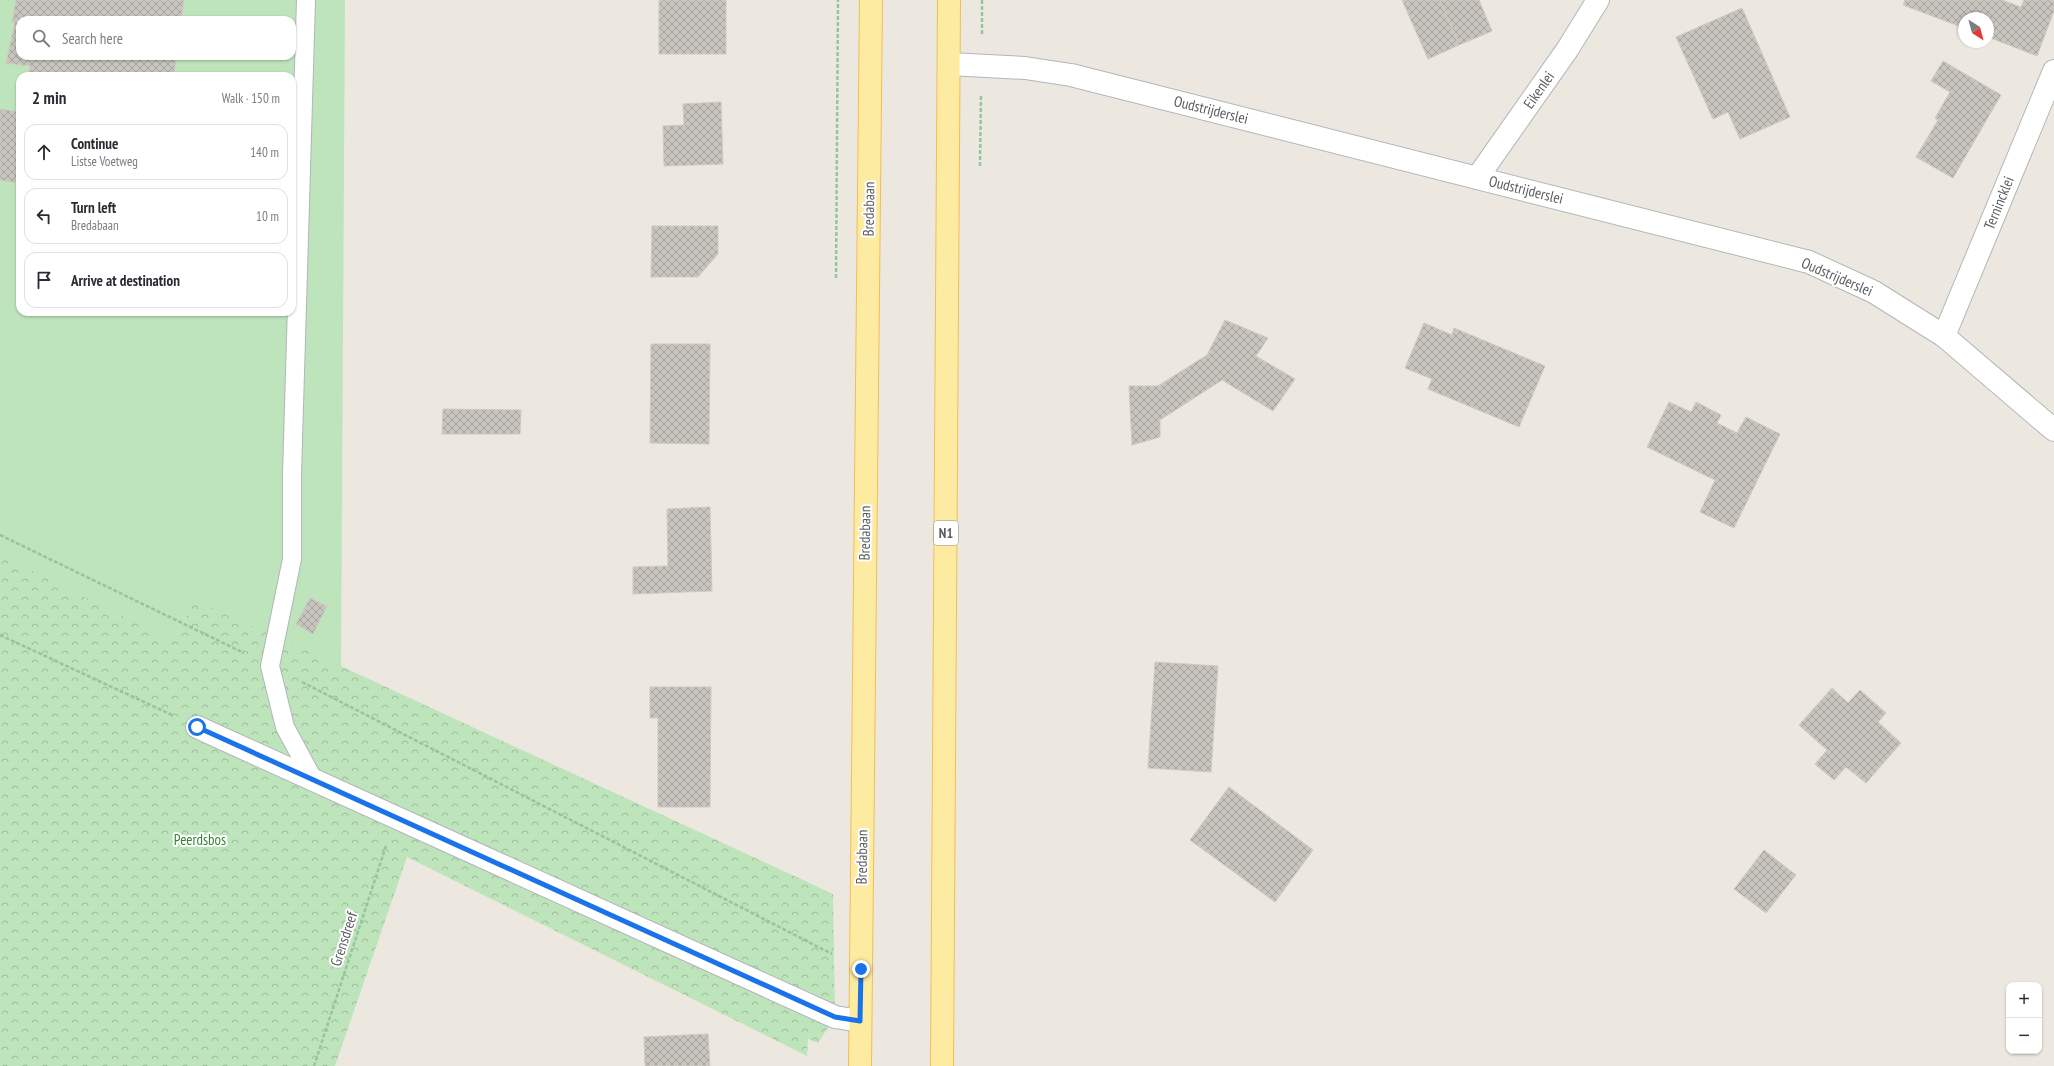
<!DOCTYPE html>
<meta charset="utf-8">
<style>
body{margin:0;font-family:"PT Sans Narrow",sans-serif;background:#f2f2f3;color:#2b2b33}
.controls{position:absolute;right:12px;bottom:12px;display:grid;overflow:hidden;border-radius:8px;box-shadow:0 1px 3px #0004}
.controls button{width:36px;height:36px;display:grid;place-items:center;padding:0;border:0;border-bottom:1px solid #e1e1e2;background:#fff;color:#2b2b33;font:20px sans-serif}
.compass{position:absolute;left:1958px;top:12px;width:36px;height:36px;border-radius:50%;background:#fff;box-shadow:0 1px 3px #0004;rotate:144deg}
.stop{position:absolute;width:12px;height:12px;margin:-9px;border:3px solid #1a73e8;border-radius:50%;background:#fff}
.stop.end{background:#1a73e8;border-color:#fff;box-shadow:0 1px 4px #0008}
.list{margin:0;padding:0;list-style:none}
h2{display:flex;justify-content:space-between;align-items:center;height:52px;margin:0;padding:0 16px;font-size:17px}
h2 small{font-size:13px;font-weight:400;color:#7c7c81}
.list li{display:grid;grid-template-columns:26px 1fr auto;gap:12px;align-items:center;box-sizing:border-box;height:56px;margin:0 8px 8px;padding:0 8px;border:1px solid #e1e1e2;border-radius:12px}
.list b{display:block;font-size:15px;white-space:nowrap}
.list p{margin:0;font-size:13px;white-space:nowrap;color:#7c7c81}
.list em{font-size:13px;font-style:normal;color:#7c7c81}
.icon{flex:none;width:22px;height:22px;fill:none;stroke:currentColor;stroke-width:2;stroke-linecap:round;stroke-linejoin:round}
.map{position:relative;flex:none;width:2054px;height:1066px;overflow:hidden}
.search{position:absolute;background:#fff;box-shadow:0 1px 3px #0004;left:16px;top:16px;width:280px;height:44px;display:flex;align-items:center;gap:10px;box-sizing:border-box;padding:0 14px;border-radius:12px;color:#7c7c81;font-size:15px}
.panel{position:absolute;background:#fff;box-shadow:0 1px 3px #0004;left:16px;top:72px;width:280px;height:244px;border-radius:12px}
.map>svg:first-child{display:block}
.forest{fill:url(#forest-crowns)}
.pitch{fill:#bde4bb;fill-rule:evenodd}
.building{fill:url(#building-cross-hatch);stroke:#d0cabe}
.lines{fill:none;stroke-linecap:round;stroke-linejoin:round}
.lane-casing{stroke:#b2b6bb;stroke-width:20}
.street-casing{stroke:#b2b6bb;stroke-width:24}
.primary-casing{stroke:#f0bd54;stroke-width:24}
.path{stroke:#95c5a0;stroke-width:2.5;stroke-dasharray:4 2;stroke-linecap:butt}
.lane{stroke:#fff;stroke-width:18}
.street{stroke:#fff;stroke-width:22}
.primary{stroke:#feeba2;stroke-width:22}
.route{stroke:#1a73e8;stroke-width:5}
.labels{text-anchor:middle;stroke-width:4;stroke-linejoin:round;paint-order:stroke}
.shield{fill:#fff;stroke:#8a8d90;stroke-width:1}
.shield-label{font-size:14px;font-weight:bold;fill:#585c61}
.street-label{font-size:15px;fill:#585c61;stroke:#fff}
.park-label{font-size:15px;fill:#358435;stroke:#fff}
</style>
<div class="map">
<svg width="2054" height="1066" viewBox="0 0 2054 1066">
<defs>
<pattern id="forest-crowns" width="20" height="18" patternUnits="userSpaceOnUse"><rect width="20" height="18" fill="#bde4bb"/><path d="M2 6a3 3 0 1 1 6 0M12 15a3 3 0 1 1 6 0" fill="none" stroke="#9cbc9b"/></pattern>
<pattern id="building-cross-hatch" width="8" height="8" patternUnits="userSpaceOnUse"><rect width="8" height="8" fill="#c8c5bf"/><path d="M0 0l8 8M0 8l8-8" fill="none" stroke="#a5a39f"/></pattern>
</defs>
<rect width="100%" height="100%" fill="#ece8df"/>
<path class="forest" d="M0,527L186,617L196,599L833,894L835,1017L818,1043L808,1039L807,1056L407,857L335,1066H0Z"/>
<path class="pitch" d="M0,0H345L341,667L196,600L173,641L0,555ZM20,20H292V56H20ZM20,76H292V312H20Z"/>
<g class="building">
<path d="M16,0H184L181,20H20V56H176L174,76H28L30,66L6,63L15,22H12Z"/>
<rect x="659" y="0" width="67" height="54"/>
<path d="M1402,0H1440L1459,45L1428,59Z"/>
<path d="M1440,0H1479L1492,31L1459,45Z"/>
<path d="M1905,0H2002L2021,7L2024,0H2054V11L2037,56L1988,37V18H1964V28L1903,5Z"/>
<path d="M1742,8L1790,117L1740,139L1728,112L1713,119L1676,37Z"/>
<path d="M1943,61L2001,95L1953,178L1916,157L1938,120L1935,118L1950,92L1931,81Z"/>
<path d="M721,102L723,164L664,166L663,126L684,125L683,104Z"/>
<path d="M0,109L20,112V183L0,180Z"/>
<path d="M652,226H718V254L698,277H651Z"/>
<path d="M1225,320L1268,338L1256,356L1295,379L1273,411L1222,380L1160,420V437L1132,445L1129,386H1158L1207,355Z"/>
<path d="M1424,323L1452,335L1454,328L1545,366L1519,427L1428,389L1432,379L1405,368Z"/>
<path d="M651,344H710L709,444L650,443Z"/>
<path d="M1669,402L1691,412L1696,402L1721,415L1717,423L1737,433L1746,417L1780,434L1734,528L1700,512L1715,480L1647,447Z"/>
<path d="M443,409L521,410L520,434H442Z"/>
<path d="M710,507L712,591L633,594V567L668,566L667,509Z"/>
<path d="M310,598L327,606L313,634L296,624Z"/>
<path d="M1155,662L1218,666L1211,772L1148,768Z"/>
<path d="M650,687H711L710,807H658V718H650Z"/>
<path d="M1832,688L1848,703L1860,690L1886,713L1878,722L1901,743L1866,783L1846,767L1834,780L1815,764L1827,750L1799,725Z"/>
<path d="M1229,787L1313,850L1275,902L1190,840Z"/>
<path d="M1764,850L1796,875L1766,913L1734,889Z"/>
<path d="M708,1034L710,1066H645L644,1037Z"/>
</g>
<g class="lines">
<g class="lane-casing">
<path id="lane" d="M306,0L292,474V559L270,666L285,727L314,781"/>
</g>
<g class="street-casing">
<g id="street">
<path d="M949,64L1025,68L1071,75L1809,262L1874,292L1944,336L2054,430"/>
<path d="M1477,178L1567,50L1598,0"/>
<path d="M1944,336L2054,71"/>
<path d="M197,727L835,1017L860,1021"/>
</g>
</g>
<g class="primary-casing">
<g id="primary">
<path d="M860,1066L871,0"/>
<path d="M942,1066L949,0"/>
</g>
</g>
<g class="path">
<path d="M982,0V36"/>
<path d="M980,166L981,95"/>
<path d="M836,278L838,0"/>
<path d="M0,535L244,653"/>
<path d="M0,635L172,715"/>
<path d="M302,682L832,954"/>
<path d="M314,1066L386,846"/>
</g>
<use href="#lane" class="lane"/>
<use href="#street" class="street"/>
<use href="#primary" class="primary"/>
</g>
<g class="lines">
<path class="route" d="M197,727L835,1017L860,1021L861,969"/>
</g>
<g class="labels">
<rect class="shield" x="934" y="521" width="24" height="24" rx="3"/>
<g class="shield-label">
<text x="946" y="538">N1</text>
</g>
<g class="street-label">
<text transform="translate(1539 90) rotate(-55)" y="5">Eikenlei</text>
<text transform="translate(1211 110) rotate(14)" y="5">Oudstrijderslei</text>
<text transform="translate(1526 190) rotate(14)" y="5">Oudstrijderslei</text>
<text transform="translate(1999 203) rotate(-68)" y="5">Ternincklei</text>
<text transform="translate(869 209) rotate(-89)" y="5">Bredabaan</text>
<text transform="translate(1837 277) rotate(23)" y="5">Oudstrijderslei</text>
<text transform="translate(865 533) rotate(-89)" y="5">Bredabaan</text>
<text transform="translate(862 857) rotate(-89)" y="5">Bredabaan</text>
<text transform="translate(344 939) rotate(-72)" y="5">Grensdreef</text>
</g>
<g class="park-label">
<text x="200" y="845">Peerdsbos</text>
</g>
</g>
</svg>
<div class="controls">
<button>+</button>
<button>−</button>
</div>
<svg class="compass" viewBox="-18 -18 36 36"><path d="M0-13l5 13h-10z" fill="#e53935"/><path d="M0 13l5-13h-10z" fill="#7c7c81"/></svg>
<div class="stop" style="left:197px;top:727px"></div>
<div class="stop end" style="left:861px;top:969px"></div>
<div class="search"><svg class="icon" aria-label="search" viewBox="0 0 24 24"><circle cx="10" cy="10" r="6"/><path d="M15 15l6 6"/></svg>Search here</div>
<section class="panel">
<h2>2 min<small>Walk · 150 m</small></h2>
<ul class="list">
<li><svg class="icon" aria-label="ahead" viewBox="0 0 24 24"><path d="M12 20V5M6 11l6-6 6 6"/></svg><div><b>Continue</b><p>Listse Voetweg</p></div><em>140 m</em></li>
<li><svg class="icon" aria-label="left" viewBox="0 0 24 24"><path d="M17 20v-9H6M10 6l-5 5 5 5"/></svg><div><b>Turn left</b><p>Bredabaan</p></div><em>10 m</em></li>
<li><svg class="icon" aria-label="arrive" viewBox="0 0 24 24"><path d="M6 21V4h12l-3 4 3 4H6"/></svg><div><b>Arrive at destination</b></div></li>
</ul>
</section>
</div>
